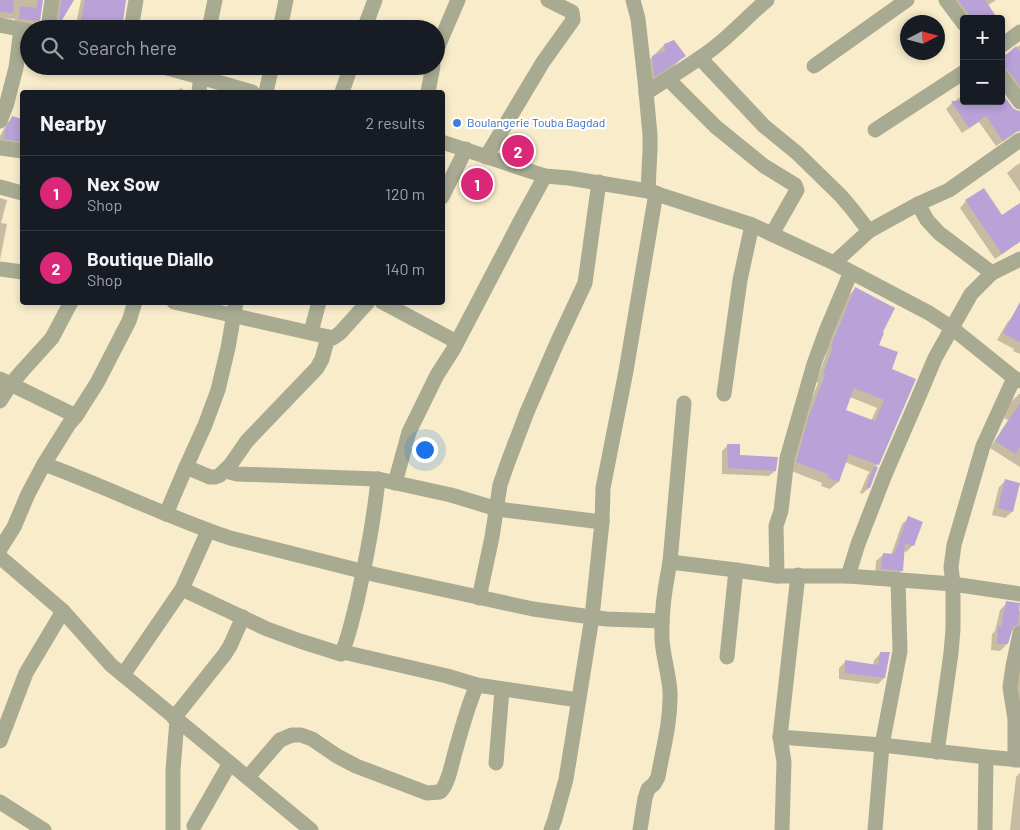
<!DOCTYPE html>
<meta charset="utf-8">
<style>
body{margin:0;font-family:Barlow,sans-serif;background:#242831;color:#f1f3f6}
.controls{position:absolute;right:15px;top:15px;display:grid;overflow:hidden;border-radius:5px;box-shadow:0 2px 8px #0003}
.controls button{width:45px;height:45px;display:grid;place-items:center;padding:0;border:0;border-bottom:1px solid #363941;background:#171b24;color:#f1f3f6;font:25px sans-serif}
.compass{position:absolute;left:900px;top:15px;width:45px;height:45px;border-radius:50%;background:#171b24;box-shadow:0 2px 8px #0003;rotate:84deg}
.you{position:absolute;left:424px;top:449px;width:18px;height:18px;margin:-12px;border:4px solid #fff;border-radius:50%;background:#1a73e8;box-shadow:0 0 0 8px #1a73e833}
.badge{display:grid;place-items:center;width:32px;height:32px;border-radius:50%;background:#db2777;color:#fff;font-size:16px;font-weight:700}
.pin{position:absolute;translate:-50% -50%;border:2px solid #fff;box-shadow:0 1px 5px #0006}
.list{margin:0;padding:0;list-style:none}
h2{display:flex;justify-content:space-between;align-items:center;height:65px;margin:0;padding:0 20px;font-size:21px}
h2 small{font-size:16px;font-weight:400;color:#9ea1a6}
.list li{display:grid;grid-template-columns:32px 1fr auto;gap:15px;align-items:center;box-sizing:border-box;height:75px;padding:0 20px;border-top:1px solid #363941}
.list b{display:block;font-size:19px;white-space:nowrap}
.list p{margin:0;font-size:16px;white-space:nowrap;color:#9ea1a6}
.list em{font-size:16px;font-style:normal;color:#9ea1a6}
.icon{flex:none;width:28px;height:28px;fill:none;stroke:currentColor;stroke-width:2;stroke-linecap:round;stroke-linejoin:round}
.map{position:relative;flex:none;width:1020px;height:830px;overflow:hidden}
.search{position:absolute;background:#171b24;box-shadow:0 2px 8px #0003;left:20px;top:20px;width:425px;height:55px;display:flex;align-items:center;gap:12px;box-sizing:border-box;padding:0 18px;border-radius:28px;color:#9ea1a6;font-size:19px}
.panel{position:absolute;background:#171b24;box-shadow:0 2px 8px #0003;left:20px;top:90px;width:425px;height:215px;border-radius:5px}
.map>svg:first-child{display:block}
.shadow{fill:#0003;fill-rule:evenodd}
.building{fill:#b8a2d8;fill-rule:evenodd}
.lines{fill:none;stroke-linecap:round;stroke-linejoin:round}
.street{stroke:#a8ab92;stroke-width:15}
.shop-dot{fill:#3f7fe0;stroke:#fff;stroke-width:2}
.labels{text-anchor:middle;stroke-width:4.5;stroke-linejoin:round;paint-order:stroke}
.shop-label{font-size:12px;fill:#366cbe;stroke:#fff;text-anchor:start}
</style>
<div class="map">
<svg width="1020" height="830" viewBox="0 0 1020 830">
<rect width="100%" height="100%" fill="#f9ecca"/>
<g class="shadow">
<path d="M0,0H39L38,20L33,26L14,25L15,19L0,18Z"/>
<path d="M54,0H73L54,29Z"/>
<path d="M81,0H125L121,29H75Z"/>
<path d="M946,0H996L987,6L996,19H964Z"/>
<path d="M1001,26L1005,31L1001,35Z"/>
<path d="M664,45L684,56L671,69L641,88L639,70Z"/>
<path d="M1020,45V101L1001,76V56L1007,55Z"/>
<path d="M182,88L184,92H172Z"/>
<path d="M964,92V101L1020,129L1013,135L996,146L979,122L962,133L946,109L952,103L963,95L962,93Z"/>
<path d="M13,117L22,120V150L0,145V136L7,123Z"/>
<path d="M1020,163V192L1007,173L1014,167Z"/>
<path d="M0,198L7,200L1,223L7,224L0,260Z"/>
<path d="M966,201L1002,217L1020,205V242L995,259L960,208Z"/>
<path d="M855,289L881,333L878,345L890,369L878,464L874,467L869,488L862,494L860,493L868,474L870,472L845,462L838,482L830,489L821,486L822,483L789,470L801,425L818,383L816,382L826,355L824,354L847,297ZM850,397L877,408L871,421L844,411Z"/>
<path d="M1013,316L1020,320V354L1013,351L1014,349L997,340L1007,323Z"/>
<path d="M1019,394H1020V467L990,448L1008,420L1004,418L1010,403Z"/>
<path d="M728,445L739,456L775,471L769,476L722,474V451Z"/>
<path d="M1006,480L1020,484V483V485H1019L1012,512L1005,518L992,515L999,487Z"/>
<path d="M909,518L913,545L906,552L904,551L902,570L896,577L875,575L876,561L883,555H891L902,524Z"/>
<path d="M1007,603L1020,611V633L1015,630L1010,631L1007,644L1000,651L991,650L992,634L995,631L1000,610Z"/>
<path d="M881,653L884,678L878,684L839,679V668L845,662L873,665L874,660Z"/>
<path d="M1020,658V705L1015,704Z"/>
<path d="M1020,773V830H1010L1016,777Z"/>
</g>
<g class="building">
<path d="M0,0H14L13,13L0,12Z"/>
<path d="M38,0H43L40,21L19,19L20,6L36,8Z"/>
<path d="M61,0H74L58,27L61,1Z"/>
<path d="M85,0H126L122,29H79Z"/>
<path d="M958,0H985L998,19H972Z"/>
<path d="M674,40L686,56L654,77L652,56L665,51L664,44Z"/>
<path d="M1016,46L1020,52V86L1008,70L1005,68L1001,67V55L1007,54Z"/>
<path d="M1001,92L1013,108L1016,110L1020,111V131L1015,132L1003,141L986,116L969,128L951,101H1001Z"/>
<path d="M12,116L22,119V142L3,139L6,128Z"/>
<path d="M984,188L1002,215L1020,203V241L1002,254L965,200Z"/>
<path d="M855,287L895,308L883,332L884,333L879,345L898,352L892,369L916,379L879,465L849,454L839,482L828,478L829,475L796,462L809,416L825,375L823,374L833,347L831,346ZM854,388L884,400L875,421L846,410Z"/>
<path d="M1020,302V342L1003,333Z"/>
<path d="M1020,403V447L1016,454L995,441Z"/>
<path d="M727,444H740V455L778,457L776,471L728,468Z"/>
<path d="M874,466L878,467L870,488L866,487Z"/>
<path d="M1005,479L1020,483L1013,512L998,508Z"/>
<path d="M908,516L923,522L914,546L905,543L903,571L881,569L883,553L894,554Z"/>
<path d="M1006,601L1020,603L1018,624H1019L1013,627L1008,644H997L998,626L1001,627Z"/>
<path d="M880,652H890L885,678L845,673V660L878,665Z"/>
</g>
<g class="lines">
<g class="street">
<path d="M633,0L638,19L645,81L650,135V150L648,191"/>
<path d="M946,0L964,24"/>
<path d="M0,25L29,31"/>
<path d="M48,29L52,0"/>
<path d="M131,29L136,0"/>
<path d="M209,29L215,0"/>
<path d="M280,29L286,0"/>
<path d="M364,29L375,0"/>
<path d="M1001,46L1020,32"/>
<path d="M436,51L458,0"/>
<path d="M700,58L764,126L797,153L841,196L852,209L869,231L834,263"/>
<path d="M160,66L200,77L252,92"/>
<path d="M814,66L907,0"/>
<path d="M1001,76L1020,102"/>
<path d="M668,79L716,127L764,166L795,185L797,190L772,234"/>
<path d="M199,92L202,66"/>
<path d="M266,92L272,66"/>
<path d="M342,92L351,66"/>
<path d="M428,92L433,66"/>
<path d="M646,93C668,78 691,65 711,50C731,35 748,16 767,0"/>
<path d="M0,121L6,106L16,68L21,29"/>
<path d="M875,130L964,72"/>
<path d="M442,142L545,176L569,178L648,191L752,225L834,263L929,313L952,328L1014,378L1020,381"/>
<path d="M0,148L22,151"/>
<path d="M486,157L543,62L573,20L572,12L548,0"/>
<path d="M0,187L22,193"/>
<path d="M442,197L466,149"/>
<path d="M918,204L927,220L939,233L992,273"/>
<path d="M869,231L918,204L949,190L1020,140"/>
<path d="M0,269L22,272"/>
<path d="M174,302L333,338L340,333L368,302"/>
<path d="M382,302L457,342"/>
<path d="M311,332L319,302"/>
<path d="M0,379L76,416"/>
<path d="M724,394L740,280L752,225"/>
<path d="M0,401L11,384L23,370L52,338L71,302"/>
<path d="M684,403L670,562L736,570"/>
<path d="M44,464C107,487 167,517 230,538L377,575L533,609L606,619L662,621"/>
<path d="M186,467L210,477H215L220,475L231,464L247,441L317,368L322,359L328,337"/>
<path d="M226,471L237,474L378,479L451,495L497,509L602,522"/>
<path d="M395,483L409,432L437,375L453,350L522,218L545,176"/>
<path d="M166,514L186,467L205,425L218,390L228,348L236,302"/>
<path d="M0,549L14,527L28,494L44,464L69,424L76,416L97,383L129,321L135,302"/>
<path d="M0,557L63,611L111,665L311,830"/>
<path d="M798,575L780,737L882,745L986,757L1020,760"/>
<path d="M777,576L776,526L781,511L787,458L814,364L826,331L851,272"/>
<path d="M848,576L858,544L886,472L919,396L935,358L971,294L992,273L1020,259"/>
<path d="M182,589L267,629L300,641L341,654C348,641 353,616 357,601C366,561 374,521 378,479"/>
<path d="M479,598L492,537L500,485L508,462L527,412L557,343L585,283L599,182"/>
<path d="M343,652L447,676L477,685L578,700"/>
<path d="M727,657L736,570L777,576H848L953,584L1020,594"/>
<path d="M123,675L182,589L208,531"/>
<path d="M174,718L225,654L230,646L243,617"/>
<path d="M780,737L784,762L782,830"/>
<path d="M0,741L26,673L63,611"/>
<path d="M937,752L951,653L953,629V584L951,567L954,545L983,446L1014,378"/>
<path d="M1015,760V719L1010,687L1013,666L1020,633"/>
<path d="M496,763L502,690"/>
<path d="M248,777L280,740L292,735H301L312,739L337,756L356,766L427,793L440,792C449,784 452,761 456,749C462,727 468,705 477,685"/>
<path d="M0,802L44,830"/>
<path d="M194,826L230,763"/>
<path d="M173,830V770L177,720"/>
<path d="M551,830L555,819L566,779L573,736L592,617L602,522L603,488L626,371L656,193"/>
<path d="M640,830L645,798L648,789L654,784L658,777C663,749 671,721 670,692C669,674 663,657 662,639C661,612 665,588 670,562"/>
<path d="M875,830L882,745L900,651L898,580"/>
<path d="M985,830L986,757"/>
</g>
</g>
<circle class="shop-dot" cx="457" cy="123" r="5"/>
<g class="labels">
<g class="shop-label">
<text x="467" y="127">Boulangerie Touba Bagdad</text>
</g>
</g>
</svg>
<div class="controls">
<button>+</button>
<button>−</button>
</div>
<svg class="compass" viewBox="-18 -18 36 36"><path d="M0-13l5 13h-10z" fill="#e53935"/><path d="M0 13l5-13h-10z" fill="#9ea1a6"/></svg>
<div class="you"></div>
<div class="pin badge" style="left:477px;top:184px">1</div>
<div class="pin badge" style="left:518px;top:151px">2</div>
<div class="search"><svg class="icon" aria-label="search" viewBox="0 0 24 24"><circle cx="10" cy="10" r="6"/><path d="M15 15l6 6"/></svg>Search here</div>
<section class="panel">
<h2>Nearby<small>2 results</small></h2>
<ul class="list">
<li><span class="badge">1</span><div><b>Nex Sow</b><p>Shop</p></div><em>120 m</em></li>
<li><span class="badge">2</span><div><b>Boutique Diallo</b><p>Shop</p></div><em>140 m</em></li>
</ul>
</section>
</div>
